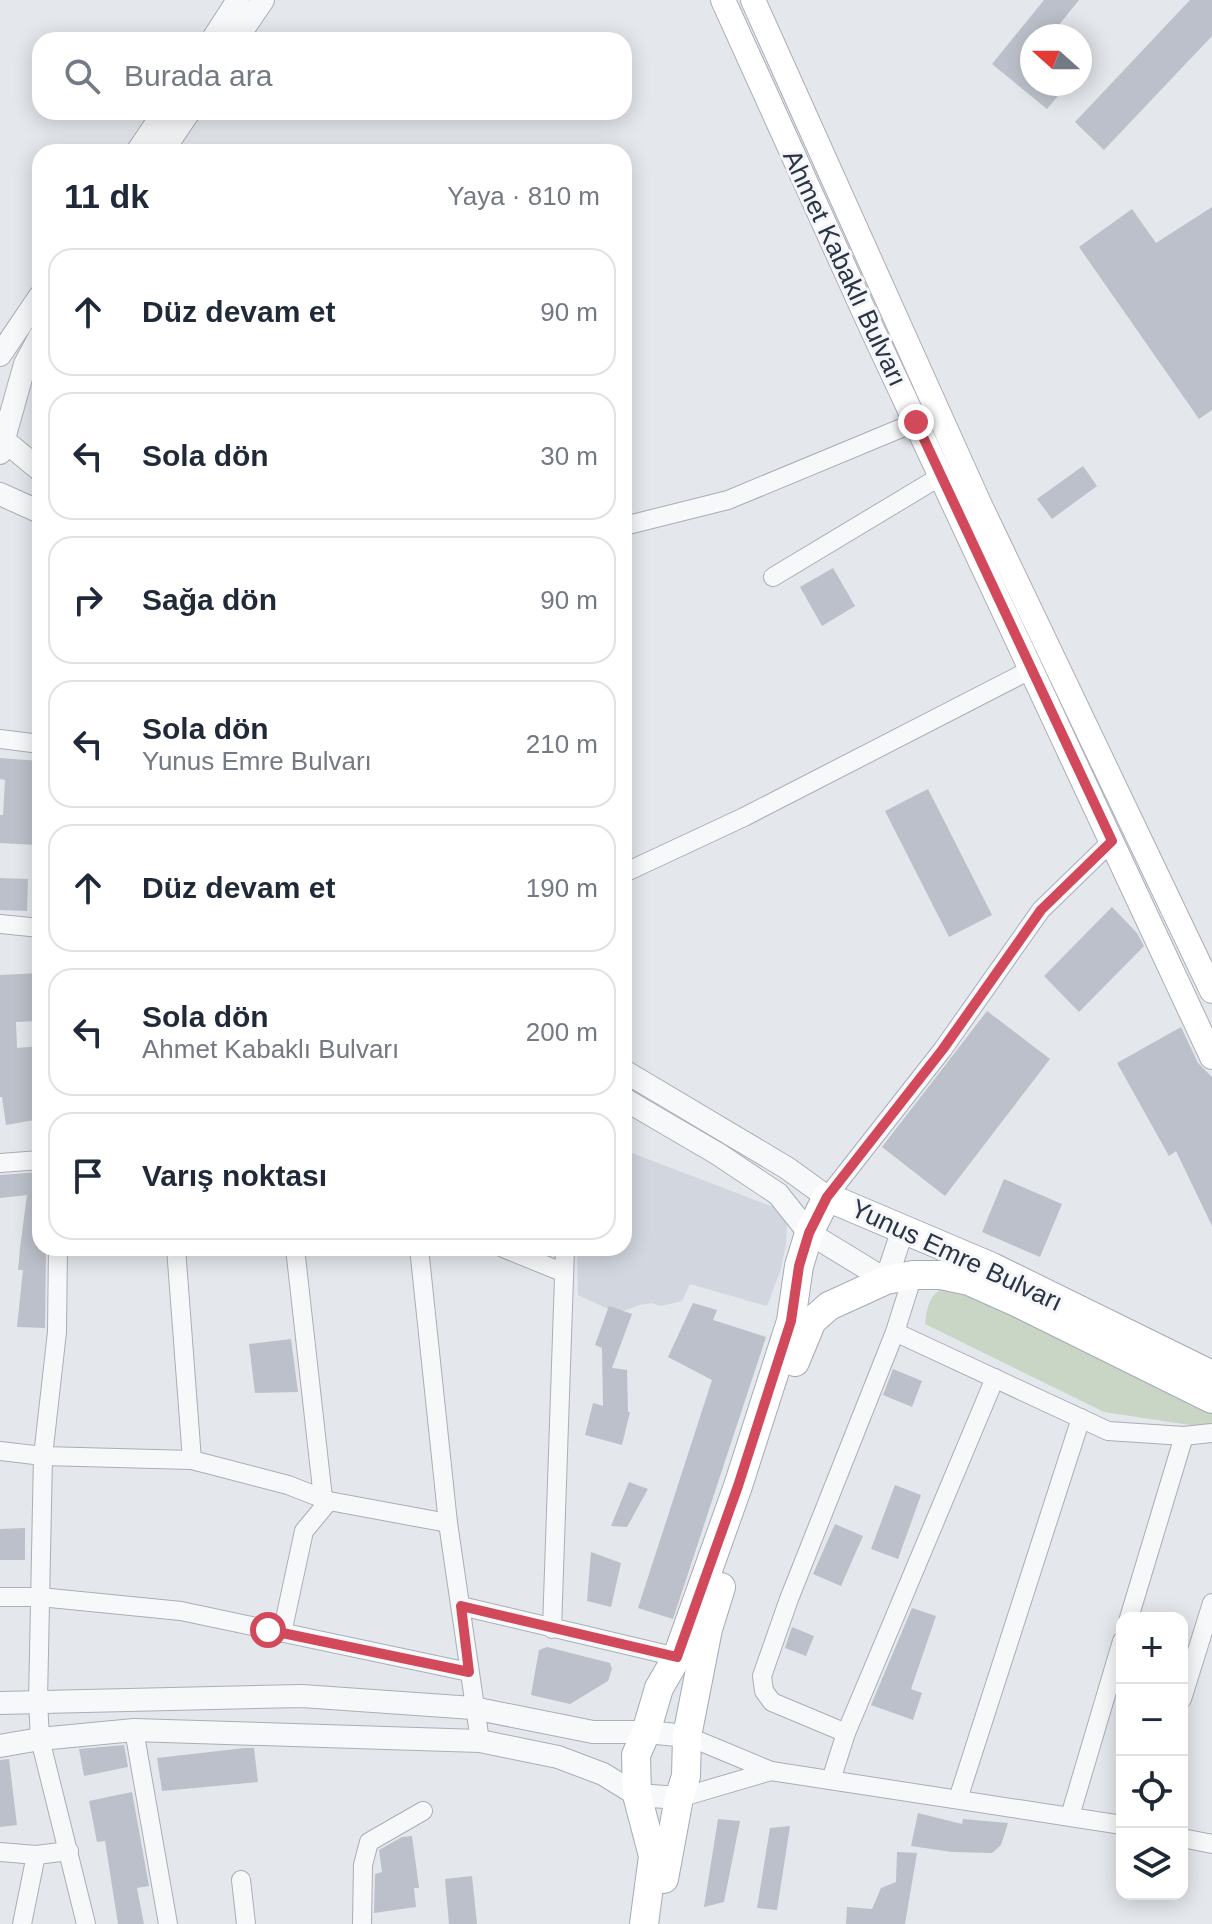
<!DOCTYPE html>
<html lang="tr">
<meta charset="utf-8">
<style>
body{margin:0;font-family:Helvetica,sans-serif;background:#f6f6f7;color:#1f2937}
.controls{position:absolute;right:24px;bottom:24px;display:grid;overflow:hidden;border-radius:16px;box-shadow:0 4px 20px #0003}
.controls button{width:72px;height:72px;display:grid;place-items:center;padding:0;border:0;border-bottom:2px solid #e0e1e3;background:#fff;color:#1f2937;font:40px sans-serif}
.compass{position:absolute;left:1020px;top:24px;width:72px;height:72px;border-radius:50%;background:#fff;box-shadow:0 4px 20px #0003;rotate:291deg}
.stop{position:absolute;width:24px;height:24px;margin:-18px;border:6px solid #d1495b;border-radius:50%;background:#fff}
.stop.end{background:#d1495b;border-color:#fff;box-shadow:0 2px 8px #0008}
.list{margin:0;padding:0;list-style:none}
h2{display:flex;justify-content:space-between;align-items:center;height:104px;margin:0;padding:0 32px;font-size:34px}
h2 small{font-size:26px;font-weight:400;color:#747a83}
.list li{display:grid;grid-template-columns:52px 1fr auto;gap:24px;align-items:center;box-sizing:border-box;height:128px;margin:0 16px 16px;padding:0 16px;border:2px solid #e0e1e3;border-radius:24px}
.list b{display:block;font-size:30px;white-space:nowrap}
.list p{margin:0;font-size:26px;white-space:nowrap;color:#747a83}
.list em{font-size:26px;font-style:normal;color:#747a83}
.icon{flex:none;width:44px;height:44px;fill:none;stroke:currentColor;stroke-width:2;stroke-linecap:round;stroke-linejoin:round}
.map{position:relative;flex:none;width:1212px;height:1924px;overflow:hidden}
.search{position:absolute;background:#fff;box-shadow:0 4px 20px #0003;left:32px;top:32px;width:600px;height:88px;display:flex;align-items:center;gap:20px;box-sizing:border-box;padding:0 28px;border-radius:24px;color:#747a83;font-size:30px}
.panel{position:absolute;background:#fff;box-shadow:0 4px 20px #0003;left:32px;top:144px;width:600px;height:1112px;border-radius:24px}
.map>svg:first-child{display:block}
.built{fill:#d2d6de}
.green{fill:#c9d6c5}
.building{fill:#bbc0ca}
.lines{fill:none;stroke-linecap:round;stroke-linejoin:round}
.minor-casing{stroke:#a9aeb7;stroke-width:20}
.tertiary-casing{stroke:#a9aeb7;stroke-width:24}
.secondary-casing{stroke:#a9aeb7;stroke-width:26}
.primary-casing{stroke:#a3abb8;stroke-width:30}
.minor{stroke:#f7f8fa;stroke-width:18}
.tertiary{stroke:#f7f8fa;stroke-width:22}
.secondary{stroke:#fff;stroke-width:24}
.primary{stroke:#fff;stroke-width:28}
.route{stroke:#d1495b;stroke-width:10}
.labels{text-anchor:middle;stroke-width:6;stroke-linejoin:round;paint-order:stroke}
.street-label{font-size:26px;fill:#2b3445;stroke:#f4f6f9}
</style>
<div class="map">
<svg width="1212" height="1924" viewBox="0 0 1212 1924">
<rect width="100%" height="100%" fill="#e4e7ec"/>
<path class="built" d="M624,1150L781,1210L787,1225L786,1243L781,1269L767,1306L690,1284L682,1301L661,1306L651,1303L640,1305L617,1313L578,1295L577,1248H624Z"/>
<path class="green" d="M951,1285L1212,1407V1424L1196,1426L1104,1412L925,1324C927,1305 931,1290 951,1285Z"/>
<g class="building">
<path d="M1044,0H1079L1050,36H1032V84H1068L1047,109L992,64Z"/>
<path d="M1190,0H1212V36L1104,150L1075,122Z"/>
<path d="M1212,207V410L1199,419L1079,247L1132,209L1156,243Z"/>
<path d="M1083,466L1097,486L1052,519L1037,499Z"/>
<path d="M833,568L855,606L822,626L800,587Z"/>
<path d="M0,758L40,761L36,845L0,843V815H3L5,780L0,779Z"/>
<path d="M928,789L992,915L949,937L885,811Z"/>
<path d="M0,878L28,879L27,911L0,910Z"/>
<path d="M1112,907L1137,933L1144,946L1079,1012L1044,976Z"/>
<path d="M40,973V1021L16,1022L17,1048L40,1046V1119L6,1125L2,1097H0V975Z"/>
<path d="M987,1011L1050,1059L945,1196L882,1147Z"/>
<path d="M1181,1027L1198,1063L1212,1077V1226L1176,1151L1169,1156L1117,1063Z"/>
<path d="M40,1172V1248H46L45,1328L17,1327L23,1270H18L20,1248L27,1195L0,1198V1175Z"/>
<path d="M1004,1179L1062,1204L1040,1257L982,1232Z"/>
<path d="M693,1303L717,1310L713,1320L766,1337L673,1619L638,1608L712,1380L668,1357Z"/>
<path d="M609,1306L632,1314L612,1368L627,1370L628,1412H630L622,1445L585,1435L593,1403L603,1406L602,1348L595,1345Z"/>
<path d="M291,1339L298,1392L255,1393L249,1344Z"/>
<path d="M893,1369L922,1381L912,1407L883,1395Z"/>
<path d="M629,1482L648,1489L627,1527L611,1526Z"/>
<path d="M895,1485L921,1495L898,1559L871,1549Z"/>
<path d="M835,1524L863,1536L841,1586L813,1574Z"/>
<path d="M25,1528V1560H0V1529Z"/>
<path d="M591,1552L621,1563L611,1607L587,1601Z"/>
<path d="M912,1608L936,1616L911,1689L922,1693L913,1720L871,1705Z"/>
<path d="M792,1627L814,1636L806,1656L785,1648Z"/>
<path d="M547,1647L610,1663L612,1669L608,1681L570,1704L531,1695L539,1650Z"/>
<path d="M124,1745L128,1767L84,1776L79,1749Z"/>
<path d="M245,1748H254L258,1782L162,1791L157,1758Z"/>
<path d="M9,1759L17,1825L0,1827V1760Z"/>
<path d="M132,1792L149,1886L137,1888L144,1924H118L105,1841L97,1842L89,1801Z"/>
<path d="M918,1813L962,1824L963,1819L1008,1823L1001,1845L992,1853L952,1852L911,1846Z"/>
<path d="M718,1819L740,1821L724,1902L704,1907Z"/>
<path d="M790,1826L777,1910L757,1908L770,1828Z"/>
<path d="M412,1836L419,1888H414L416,1907L374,1913L375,1874L382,1872L379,1850L402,1837Z"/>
<path d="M897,1852L917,1853L905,1924H846L847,1907L872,1909L881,1888L896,1882Z"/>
<path d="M472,1876L477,1924H449L445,1879Z"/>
</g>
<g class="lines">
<g class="minor-casing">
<g id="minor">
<path d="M624,526L728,500L916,422"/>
<path d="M773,577L941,476"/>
<path d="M0,739L40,744"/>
<path d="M624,873L744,817L1032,669"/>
<path d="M0,924L40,928"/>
<path d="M0,1163L40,1160"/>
<path d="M827,1197L943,1049L1041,910L1112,841"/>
<path d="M58,1248L57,1332L43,1456L38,1701L40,1739L86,1924"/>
<path d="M176,1248L192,1460"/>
<path d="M295,1248L323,1498"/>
<path d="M419,1248L448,1523L480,1741"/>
<path d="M503,1248L562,1272"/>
<path d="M895,1332L1108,1431L1184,1436L1212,1433"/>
<path d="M0,1451L43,1456L192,1460L288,1485L329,1501L448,1523"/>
<path d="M0,1597H40L181,1611L469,1672"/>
<path d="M461,1606L677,1657"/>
<path d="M1129,1618L1184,1436"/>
<path d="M552,1629L565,1248"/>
<path d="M282,1633L304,1531L329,1501"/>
<path d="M1182,1699L1212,1603"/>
<path d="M134,1730L168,1924"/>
<path d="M846,1733L772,1702L764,1691L762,1676L789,1599L895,1332L913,1275"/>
<path d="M687,1736L771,1771L1122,1825"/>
<path d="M831,1780L846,1733L995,1378"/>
<path d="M679,1798L771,1771"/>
<path d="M958,1799L1081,1418"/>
<path d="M1070,1816L1122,1641"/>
<path d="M1182,1838L1212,1844"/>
<path d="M0,1852L36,1855L69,1851"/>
<path d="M241,1880L246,1924"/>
<path d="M22,1924L36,1855"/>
<path d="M362,1924L363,1865L369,1842L423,1811"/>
</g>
</g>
<g class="tertiary-casing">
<g id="tertiary">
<path d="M212,40L238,0"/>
<path d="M236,40L263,0"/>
<path d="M137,152L164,112"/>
<path d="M162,152L189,112"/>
<path d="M0,355L40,296"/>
<path d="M0,437L40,470"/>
<path d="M0,453L25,364L40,336"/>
<path d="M0,494L40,512"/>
<path d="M624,1071L787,1168L827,1197"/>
<path d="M624,1099L718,1154L778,1194L809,1233L886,1280L903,1229"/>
<path d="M0,1703L302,1696L473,1708L593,1732H646L687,1736"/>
<path d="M0,1746L40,1739L134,1730L480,1741L558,1757L603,1774L637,1795L679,1798"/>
</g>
</g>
<g class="secondary-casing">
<g id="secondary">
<path d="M723,0L872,329L1212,1057"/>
<path d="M753,0L978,501L1212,991"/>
</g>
</g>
<g class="primary-casing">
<g id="primary">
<path d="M795,1362L812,1321L829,1306L886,1280L913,1275H941L969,1281L1016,1302L1212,1399"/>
<path d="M664,1879L679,1798L686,1776L687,1736L708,1629L721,1587"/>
<path d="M644,1924L653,1856L637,1795L636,1755L646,1732L659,1688L677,1657L738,1486L791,1321L799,1266L809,1233L827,1197L992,1267L1212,1375"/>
</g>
</g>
<use href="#minor" class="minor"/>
<use href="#tertiary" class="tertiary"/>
<use href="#secondary" class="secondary"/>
<use href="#primary" class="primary"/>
</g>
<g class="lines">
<path class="route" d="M268,1630L469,1672L461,1606L677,1657L738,1486L791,1321L799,1266L809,1233L827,1197L943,1049L1041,910L1112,841L916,422"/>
</g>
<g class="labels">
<g class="street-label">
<text transform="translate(845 268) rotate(65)" y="9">Ahmet Kabaklı Bulvarı</text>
<text transform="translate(957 1255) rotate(25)" y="9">Yunus Emre Bulvarı</text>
</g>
</g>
</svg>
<div class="controls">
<button>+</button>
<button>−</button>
<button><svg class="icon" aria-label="locate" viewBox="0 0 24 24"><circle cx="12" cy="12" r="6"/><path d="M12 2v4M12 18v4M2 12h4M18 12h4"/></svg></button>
<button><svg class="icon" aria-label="layers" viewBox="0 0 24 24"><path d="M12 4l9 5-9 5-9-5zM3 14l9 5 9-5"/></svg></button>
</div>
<svg class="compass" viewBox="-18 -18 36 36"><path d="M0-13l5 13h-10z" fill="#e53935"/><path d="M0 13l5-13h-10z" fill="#747a83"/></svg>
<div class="stop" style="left:268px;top:1630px"></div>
<div class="stop end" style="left:916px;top:422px"></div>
<div class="search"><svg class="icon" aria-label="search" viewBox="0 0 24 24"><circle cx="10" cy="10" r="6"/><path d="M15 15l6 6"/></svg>Burada ara</div>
<section class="panel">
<h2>11 dk<small>Yaya · 810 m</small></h2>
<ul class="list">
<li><svg class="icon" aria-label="ahead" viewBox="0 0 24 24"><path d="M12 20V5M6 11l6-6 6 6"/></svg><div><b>Düz devam et</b></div><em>90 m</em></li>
<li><svg class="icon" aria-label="left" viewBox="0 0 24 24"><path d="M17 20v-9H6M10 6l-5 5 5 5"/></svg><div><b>Sola dön</b></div><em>30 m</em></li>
<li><svg class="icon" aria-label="right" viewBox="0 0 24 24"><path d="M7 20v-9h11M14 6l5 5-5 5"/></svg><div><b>Sağa dön</b></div><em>90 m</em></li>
<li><svg class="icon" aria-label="left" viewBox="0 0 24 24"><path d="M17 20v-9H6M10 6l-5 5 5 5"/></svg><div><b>Sola dön</b><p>Yunus Emre Bulvarı</p></div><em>210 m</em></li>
<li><svg class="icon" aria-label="ahead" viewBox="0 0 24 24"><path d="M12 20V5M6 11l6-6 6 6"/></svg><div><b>Düz devam et</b></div><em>190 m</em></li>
<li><svg class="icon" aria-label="left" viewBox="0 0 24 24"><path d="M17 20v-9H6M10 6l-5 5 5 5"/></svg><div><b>Sola dön</b><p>Ahmet Kabaklı Bulvarı</p></div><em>200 m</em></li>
<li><svg class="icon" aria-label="arrive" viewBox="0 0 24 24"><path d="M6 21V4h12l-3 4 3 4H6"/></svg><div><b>Varış noktası</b></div></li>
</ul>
</section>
</div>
